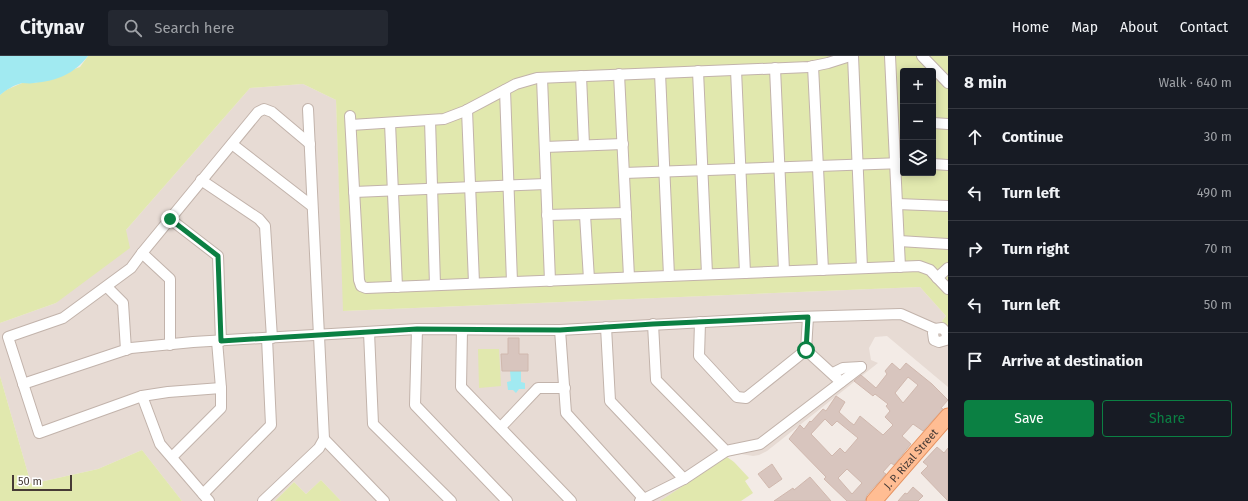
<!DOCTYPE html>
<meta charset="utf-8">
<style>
body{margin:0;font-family:"Fira Sans",sans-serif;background:#242831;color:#f1f3f6}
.controls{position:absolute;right:12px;top:12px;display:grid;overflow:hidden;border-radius:4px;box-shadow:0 2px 10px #0003}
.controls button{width:36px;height:36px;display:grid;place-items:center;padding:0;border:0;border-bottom:1px solid #363941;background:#171b24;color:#f1f3f6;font:20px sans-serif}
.scale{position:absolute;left:12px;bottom:10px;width:60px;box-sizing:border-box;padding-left:4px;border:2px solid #463a35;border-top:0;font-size:11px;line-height:14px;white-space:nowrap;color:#463a35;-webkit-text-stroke:3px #fff;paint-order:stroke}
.stop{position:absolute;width:12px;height:12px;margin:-9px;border:3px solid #0b8043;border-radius:50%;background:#fff}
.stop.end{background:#0b8043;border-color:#fff;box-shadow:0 1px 4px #0008}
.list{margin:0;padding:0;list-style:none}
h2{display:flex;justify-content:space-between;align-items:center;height:52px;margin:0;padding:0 16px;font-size:17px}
h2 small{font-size:13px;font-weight:400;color:#9ea1a6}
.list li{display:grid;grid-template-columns:26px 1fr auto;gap:12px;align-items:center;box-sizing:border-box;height:56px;padding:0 16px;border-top:1px solid #363941}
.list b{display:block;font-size:15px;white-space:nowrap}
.list em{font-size:13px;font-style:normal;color:#9ea1a6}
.actions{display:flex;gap:8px;padding:12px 16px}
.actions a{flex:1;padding:9px 0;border:1px solid #0b8043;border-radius:4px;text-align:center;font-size:14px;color:#0b8043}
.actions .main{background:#0b8043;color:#fff}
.icon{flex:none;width:22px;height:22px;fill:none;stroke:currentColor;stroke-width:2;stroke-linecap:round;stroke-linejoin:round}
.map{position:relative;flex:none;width:948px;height:445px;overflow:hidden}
header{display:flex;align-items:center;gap:24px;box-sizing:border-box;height:56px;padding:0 20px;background:#171b24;border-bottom:1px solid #363941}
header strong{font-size:19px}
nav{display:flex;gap:22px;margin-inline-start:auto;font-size:14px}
.search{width:280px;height:36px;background:#242831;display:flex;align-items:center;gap:10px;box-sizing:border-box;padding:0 14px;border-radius:4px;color:#9ea1a6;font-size:15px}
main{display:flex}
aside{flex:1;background:#171b24}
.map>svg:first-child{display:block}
.residential{fill:#e7dbd4}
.green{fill:#e1e8ae;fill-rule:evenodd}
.water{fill:#a1eaf1}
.building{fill:#d8c5be;stroke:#d0b8ae;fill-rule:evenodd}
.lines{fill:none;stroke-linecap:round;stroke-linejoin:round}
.street-casing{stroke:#c2b3ab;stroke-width:12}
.primary-casing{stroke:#e59362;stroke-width:17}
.street{stroke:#fff;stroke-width:10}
.primary{stroke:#ffbd93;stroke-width:15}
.route{stroke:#0b8043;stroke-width:5}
.labels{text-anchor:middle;stroke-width:3.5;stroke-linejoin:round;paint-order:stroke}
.street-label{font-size:11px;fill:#463a35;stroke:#fff}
</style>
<header>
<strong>Citynav</strong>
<div class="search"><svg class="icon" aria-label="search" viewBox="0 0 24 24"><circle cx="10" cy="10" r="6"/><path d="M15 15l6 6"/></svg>Search here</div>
<nav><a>Home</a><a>Map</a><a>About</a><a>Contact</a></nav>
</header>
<main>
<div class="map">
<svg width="948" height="445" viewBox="0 0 948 445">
<rect width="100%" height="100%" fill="#f3ebe6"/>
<path class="residential" d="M303,28L336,44L344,255L920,231L946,260L942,265L948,272V331L887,280L875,281L869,292L871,304L878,307L767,395L759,399L753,400L741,398L730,400L660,445H341L321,424L306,438L294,426L275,445H182L142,394L98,413L31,428L0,320V267L56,247L126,174L250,32Z"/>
<g class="green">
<path d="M88,0H948V269L946,271L942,265L946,260L920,231L343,255L336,44L303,28L250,32L126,174L130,192L56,247L0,267V39L6,34L22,27H35L80,11ZM903,15H933V117H903Z"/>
<path d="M478,293H499L501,330L479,332Z"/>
<path d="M0,320L31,428L98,413L142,394L182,445H0Z"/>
<path d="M727,401L734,406L749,422L745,425L753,437L741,445H660Z"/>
<path d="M321,424L341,445H275L294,426L306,438Z"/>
</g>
<g class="water">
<path d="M0,0H88C74,18 57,25 34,27C30,28 26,27 22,27C14,29 6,34 0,39Z"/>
<path d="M510,315H521V326L525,327V333H519L516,337L513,334H508L507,326L511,325Z"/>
</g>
<g class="building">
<path d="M508,282H519V298H528V315H502L501,298H508Z"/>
<path d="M892,307L900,314L906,307L932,328L948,344L941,352L943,353L923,375L913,368L902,380L911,388L894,409L891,407L883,416L886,418L867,439L865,445H847L824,423L826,421L789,383L800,369L804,373L810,365L811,366L823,353L826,355L836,340L845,346L839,356L850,366L854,369L860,360L883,379L893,369L885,361L890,355L886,350L888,348L875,338L873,340L854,325L861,319L876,332L887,318L885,315ZM908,321L918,329L903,347L895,337ZM825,363L832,370L837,365L858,382L845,397L840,392L832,400L811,378ZM847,413L862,427L852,438L838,422Z"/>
<path d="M937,391L944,397L948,392V445L921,417L928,410L923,406Z"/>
<path d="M772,408L782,423L769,432L758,418Z"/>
<path d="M810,421L831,445H774L793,432L794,434Z"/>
<path d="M913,431L923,440L918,445H898L905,437L907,438Z"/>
</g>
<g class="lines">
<g class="street-casing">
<g id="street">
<path d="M853,0L862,212"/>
<path d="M890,0L900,211"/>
<path d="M922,0L948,27"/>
<path d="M813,10L823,214"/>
<path d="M775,12L784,215"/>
<path d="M736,14L745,217"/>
<path d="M698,15L707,218"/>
<path d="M660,17L669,220"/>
<path d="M619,18L629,221"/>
<path d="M581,20L584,89"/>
<path d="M542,22L550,225"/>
<path d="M505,34L512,226"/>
<path d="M467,54L474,227"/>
<path d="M350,60L359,224L361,230L366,232L919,210L930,214L948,233"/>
<path d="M430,64L435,229"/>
<path d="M390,67L397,231"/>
<path d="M933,67L948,68"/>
<path d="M351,69L444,63L465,55L516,28L537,22L809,11L828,7L850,0"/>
<path d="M232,88L312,150"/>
<path d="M545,91L623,88"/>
<path d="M933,108L948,109"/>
<path d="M624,117L903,107"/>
<path d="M201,124L259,163L265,170L272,282"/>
<path d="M354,136L546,128"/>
<path d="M897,148L948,150"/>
<path d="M547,159L626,157"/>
<path d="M585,159L589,223"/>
<path d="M170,163L218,200L221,285"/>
<path d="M899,185L948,188"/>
<path d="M142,197L170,223V289"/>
<path d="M937,222L948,212"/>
<path d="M107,231L123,247L126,294"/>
<path d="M700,266L699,300L737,341L746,342L806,294L808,261"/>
<path d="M653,268L656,324L726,395L760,388L861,311"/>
<path d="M606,271L610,345L684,423"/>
<path d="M417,273L415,349L507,445"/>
<path d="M462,274L461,331L571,445"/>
<path d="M560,274L566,357L644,443"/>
<path d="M369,276L373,368L451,445"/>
<path d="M806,294L841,326"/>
<path d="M833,317L843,312L861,311"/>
<path d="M23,328L131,292L193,286L417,273L560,274L797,261L901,258L935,273L942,272L947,277L946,284L939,286L934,284L933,277L935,273"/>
<path d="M221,332L168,336L142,340L39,377L8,281L63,262L131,212L142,197L258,56L264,53L272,56L310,88"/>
<path d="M142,340L160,388L209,445"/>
<path d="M501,371L538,332H565"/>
<path d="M324,383L384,445"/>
<path d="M172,401L221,352V332L217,285"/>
<path d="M203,438L271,369L267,282"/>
<path d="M263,445L319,392L324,383L308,53"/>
<path d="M640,445L684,423L726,395"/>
</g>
</g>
<g class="primary-casing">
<g id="primary">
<path id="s1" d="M874,445L948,360"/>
</g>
</g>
<use href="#street" class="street"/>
<use href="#primary" class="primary"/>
</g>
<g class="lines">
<path class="route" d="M170,163L218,200L221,285L417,273L560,274L653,268L808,261L806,294"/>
</g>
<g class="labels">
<g class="street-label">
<text dy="4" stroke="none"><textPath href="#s1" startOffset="56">J. P. Rizal Street</textPath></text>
</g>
</g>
</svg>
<div class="controls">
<button>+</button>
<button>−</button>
<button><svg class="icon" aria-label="layers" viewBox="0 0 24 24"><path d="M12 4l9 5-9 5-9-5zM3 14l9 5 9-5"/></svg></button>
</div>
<div class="scale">50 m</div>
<div class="stop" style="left:806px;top:294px"></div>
<div class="stop end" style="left:170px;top:163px"></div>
</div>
<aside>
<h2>8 min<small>Walk · 640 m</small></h2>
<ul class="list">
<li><svg class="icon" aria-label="ahead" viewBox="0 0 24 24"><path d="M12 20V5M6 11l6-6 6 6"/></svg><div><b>Continue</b></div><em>30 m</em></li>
<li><svg class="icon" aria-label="left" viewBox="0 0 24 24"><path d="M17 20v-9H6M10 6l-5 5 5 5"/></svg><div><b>Turn left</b></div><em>490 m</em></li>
<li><svg class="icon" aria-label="right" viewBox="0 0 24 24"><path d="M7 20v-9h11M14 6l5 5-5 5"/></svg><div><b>Turn right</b></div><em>70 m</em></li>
<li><svg class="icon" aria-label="left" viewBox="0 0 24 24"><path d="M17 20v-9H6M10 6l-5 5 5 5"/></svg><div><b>Turn left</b></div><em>50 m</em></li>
<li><svg class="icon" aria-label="arrive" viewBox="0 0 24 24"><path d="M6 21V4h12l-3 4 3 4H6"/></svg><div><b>Arrive at destination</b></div></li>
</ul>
<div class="actions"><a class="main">Save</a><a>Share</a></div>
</aside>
</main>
